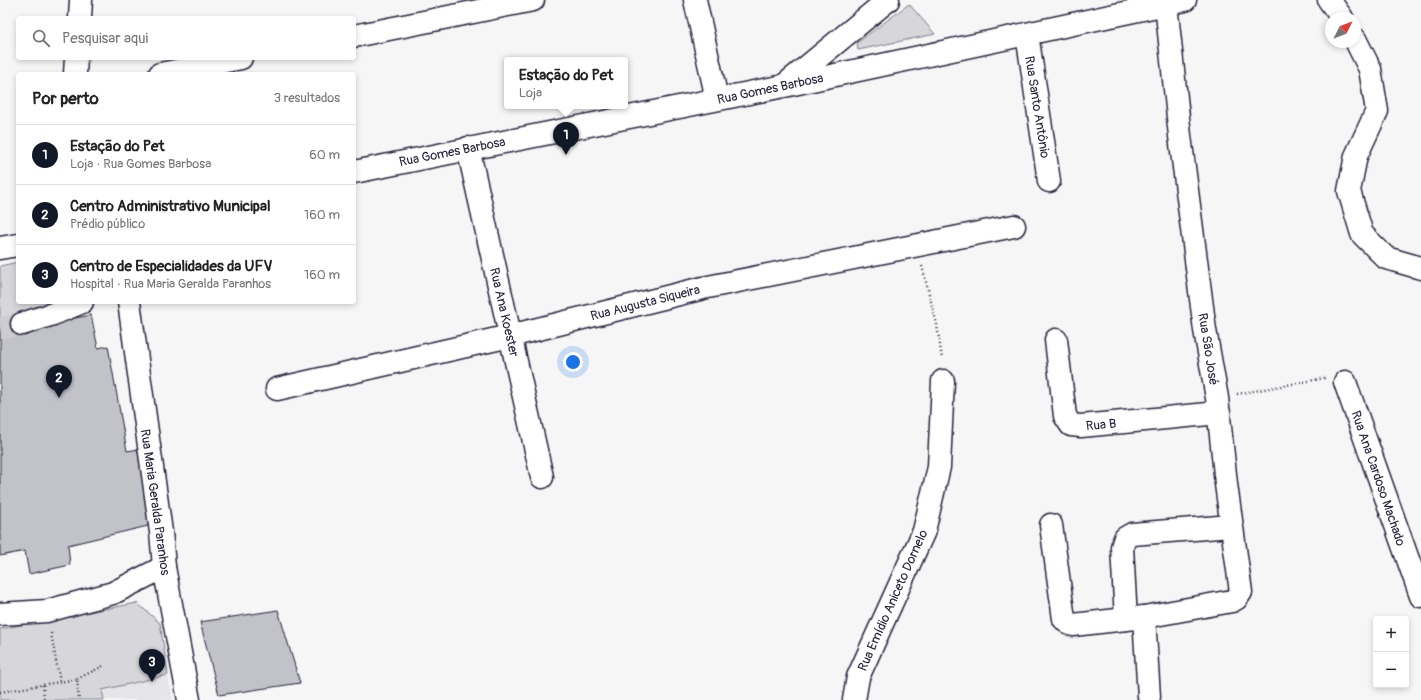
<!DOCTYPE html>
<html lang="pt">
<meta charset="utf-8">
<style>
body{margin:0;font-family:Pangolin,sans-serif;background:#f6f6f6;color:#222}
.controls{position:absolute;right:12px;bottom:12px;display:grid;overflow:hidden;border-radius:4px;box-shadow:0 2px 6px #0003}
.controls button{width:36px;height:36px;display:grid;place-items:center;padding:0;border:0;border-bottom:1px solid #e0e0e0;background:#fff;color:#222;font:20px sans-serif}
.compass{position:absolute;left:1325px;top:12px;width:36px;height:36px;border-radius:50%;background:#fff;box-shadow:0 2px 6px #0003;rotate:48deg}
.you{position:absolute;left:573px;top:362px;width:14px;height:14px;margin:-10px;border:3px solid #fff;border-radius:50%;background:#1a73e8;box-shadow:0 0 0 6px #1a73e833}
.badge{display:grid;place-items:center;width:26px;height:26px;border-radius:50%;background:#111827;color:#fff;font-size:13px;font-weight:700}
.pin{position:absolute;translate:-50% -33px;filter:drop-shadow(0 1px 2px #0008)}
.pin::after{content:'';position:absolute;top:21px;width:14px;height:12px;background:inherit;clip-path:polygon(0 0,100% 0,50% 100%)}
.popup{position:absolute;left:504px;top:57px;width:124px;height:52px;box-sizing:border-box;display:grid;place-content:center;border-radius:4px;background:#fff;filter:drop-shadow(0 1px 3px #0005);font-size:13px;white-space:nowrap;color:#767676}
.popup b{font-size:15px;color:#222}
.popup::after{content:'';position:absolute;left:50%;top:100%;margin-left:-8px;border:8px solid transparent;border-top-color:#fff}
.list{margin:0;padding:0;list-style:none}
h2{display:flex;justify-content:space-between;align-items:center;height:52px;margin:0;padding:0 16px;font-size:17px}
h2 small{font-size:13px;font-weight:400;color:#767676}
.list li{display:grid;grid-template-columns:26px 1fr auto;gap:12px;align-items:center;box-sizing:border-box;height:60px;padding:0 16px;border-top:1px solid #e0e0e0}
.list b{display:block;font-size:15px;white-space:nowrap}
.list p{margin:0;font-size:13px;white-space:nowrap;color:#767676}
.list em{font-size:13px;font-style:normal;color:#767676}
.icon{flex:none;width:22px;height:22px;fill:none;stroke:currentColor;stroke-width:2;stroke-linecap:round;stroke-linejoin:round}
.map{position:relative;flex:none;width:1421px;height:700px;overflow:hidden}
.search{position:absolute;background:#fff;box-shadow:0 2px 6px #0003;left:16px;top:16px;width:340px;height:44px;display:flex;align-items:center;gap:10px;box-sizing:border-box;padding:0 14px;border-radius:4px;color:#767676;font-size:15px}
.panel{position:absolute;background:#fff;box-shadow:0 2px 6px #0003;left:16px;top:72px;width:340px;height:232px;border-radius:4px}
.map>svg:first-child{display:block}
.built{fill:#e6e6e9}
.green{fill:#d7d7db;stroke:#7c7c8b}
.building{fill:#c2c2c9;stroke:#22223b}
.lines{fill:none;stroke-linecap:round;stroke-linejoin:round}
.minor-tunnel{stroke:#ccccd1;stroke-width:22;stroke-dasharray:22 11;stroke-linecap:butt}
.minor-casing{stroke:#22223b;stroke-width:25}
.path{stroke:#22223b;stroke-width:2.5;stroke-dasharray:1 3;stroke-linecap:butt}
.minor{stroke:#fff;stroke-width:22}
.labels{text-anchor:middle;stroke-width:3.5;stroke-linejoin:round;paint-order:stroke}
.street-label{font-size:13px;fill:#22223b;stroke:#fff}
</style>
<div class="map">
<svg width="1421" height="700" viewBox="0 0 1421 700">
<rect width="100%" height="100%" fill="#f6f6f7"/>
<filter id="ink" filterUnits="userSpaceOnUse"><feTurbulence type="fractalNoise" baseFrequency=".025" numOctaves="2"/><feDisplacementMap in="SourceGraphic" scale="8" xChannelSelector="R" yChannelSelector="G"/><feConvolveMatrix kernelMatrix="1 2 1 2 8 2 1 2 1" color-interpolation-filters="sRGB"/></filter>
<g filter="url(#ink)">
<path class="built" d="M168,675L173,700H104L102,690Z"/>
<g class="green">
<path d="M909,4L935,34L858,50L857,43Z"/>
<path d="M18,262V302H65L38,311L0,318V266Z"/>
<path d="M137,603L160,623L168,675L102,690L104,700H0V629Z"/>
</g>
<g class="building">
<path d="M91,315L98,348L108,346L127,451L139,449L152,525L68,545L70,565L29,574L25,551L0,556V320L20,317L22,328Z"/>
<path d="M278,610L300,683L219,695L200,622Z"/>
</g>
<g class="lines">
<path class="minor-tunnel" d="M0,328L22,324"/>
<g class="minor-casing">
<g id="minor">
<path d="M695,0L717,99"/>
<path d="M1329,0L1342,18"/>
<path d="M80,18L81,0"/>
<path d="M1027,34L1049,181"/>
<path d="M354,36L533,0"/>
<path d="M1355,39L1370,69L1377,111L1356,156L1349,191L1362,234L1386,258L1421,268"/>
<path d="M75,74L76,58"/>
<path d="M160,74L241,58"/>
<path d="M786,84L888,0"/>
<path d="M468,148L542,477"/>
<path d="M354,172L784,86L1185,0"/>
<path d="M0,248L18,245"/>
<path d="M129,302L161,532L164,567L189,700"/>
<path d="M22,324L53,314L82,302"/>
<path d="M1056,340L1065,416L1071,425L1081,426L1219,413"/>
<path d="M1345,382L1421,596"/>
<path d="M277,389L510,336L703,288L1014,226"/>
<path d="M1051,525L1064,619L1068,623L1073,625L1144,617L1232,601L1237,598L1241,592L1226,484L1217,398L1205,330L1180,136L1166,4"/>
<path d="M0,614L47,611L113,593L164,567"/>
<path d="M1144,617L1149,697"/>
<path d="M1126,619L1122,547L1125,538L1132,534L1231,526"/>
<path d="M854,700L858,677L924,531L939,467L943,381"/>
</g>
</g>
<g class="path">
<path d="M922,266L937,325L942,359"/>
<path d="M1237,394L1325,378"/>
<path d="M51,633L60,682"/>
<path d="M77,679L103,666"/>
<path d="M43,685L44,700"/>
<path d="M0,692L77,679L79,700"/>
</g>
<use href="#minor" class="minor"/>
</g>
</g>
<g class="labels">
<g class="street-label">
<text transform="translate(770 88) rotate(-12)" y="5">Rua Gomes Barbosa</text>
<text transform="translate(1038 107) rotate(81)" y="5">Rua Santo Antônio</text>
<text transform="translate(452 151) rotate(-11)" y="5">Rua Gomes Barbosa</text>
<text transform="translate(645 302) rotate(-14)" y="5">Rua Augusta Siqueira</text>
<text transform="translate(505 312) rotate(77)" y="5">Rua Ana Koester</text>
<text transform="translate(1209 349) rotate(81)" y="5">Rua São José</text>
<text transform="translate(1101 424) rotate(-5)" y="5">Rua B</text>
<text transform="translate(1379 478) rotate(71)" y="5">Rua Ana Cardoso Machado</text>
<text transform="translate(156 502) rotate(82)" y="5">Rua Maria Geralda Paranhos</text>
<text transform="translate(892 600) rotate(-66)" y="5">Rua Emídio Aniceto Dornelo</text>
</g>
</g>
</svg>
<div class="controls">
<button>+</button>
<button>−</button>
</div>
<svg class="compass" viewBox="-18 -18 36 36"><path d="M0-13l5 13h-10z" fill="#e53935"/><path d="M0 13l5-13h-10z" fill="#767676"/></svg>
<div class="you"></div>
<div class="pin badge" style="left:566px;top:155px">1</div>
<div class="popup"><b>Estação do Pet</b>Loja</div>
<div class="pin badge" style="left:59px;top:398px">2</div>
<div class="pin badge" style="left:152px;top:682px">3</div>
<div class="search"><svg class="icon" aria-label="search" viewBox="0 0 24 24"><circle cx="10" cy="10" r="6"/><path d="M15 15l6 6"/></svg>Pesquisar aqui</div>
<section class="panel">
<h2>Por perto<small>3 resultados</small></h2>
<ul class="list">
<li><span class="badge">1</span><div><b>Estação do Pet</b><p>Loja · Rua Gomes Barbosa</p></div><em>60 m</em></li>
<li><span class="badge">2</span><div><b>Centro Administrativo Municipal</b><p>Prédio público</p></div><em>160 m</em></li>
<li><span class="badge">3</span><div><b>Centro de Especialidades da UFV</b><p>Hospital · Rua Maria Geralda Paranhos</p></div><em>160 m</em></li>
</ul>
</section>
</div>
